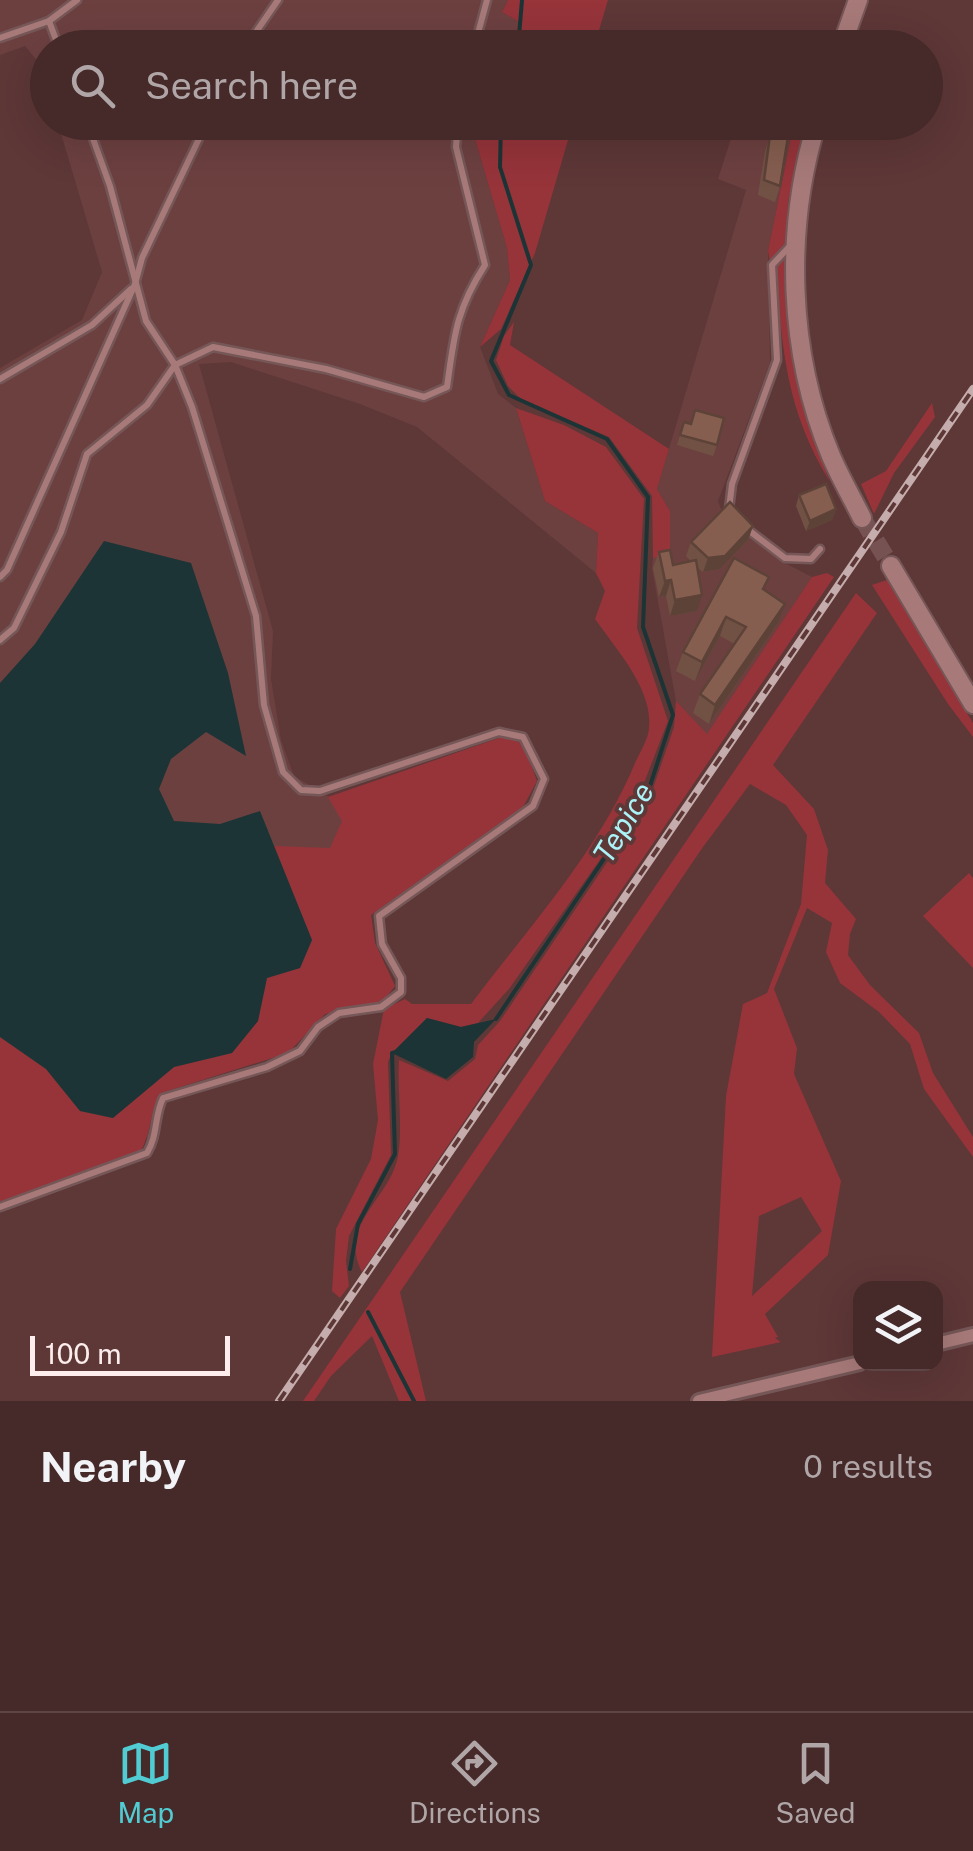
<!DOCTYPE html>
<style>
body{margin:0;font-family:"Public Sans",sans-serif;background:#503535;color:#f1f3f6}
.controls{position:absolute;right:30px;bottom:30px;display:grid;overflow:hidden;border-radius:20px;box-shadow:0 10px 40px #0002}
.controls button{width:90px;height:90px;display:grid;place-items:center;padding:0;border:0;border-bottom:2px solid #5e4546;background:#462929;color:#f1f3f6;font:50px sans-serif}
.scale{position:absolute;left:30px;bottom:25px;width:200px;box-sizing:border-box;padding-left:10px;border:5px solid #fdeded;border-top:0;font-size:28px;line-height:35px;white-space:nowrap;color:#fdeded;-webkit-text-stroke:8px #5e3737;paint-order:stroke}
.list{margin:0;padding:0;list-style:none}
h2{display:flex;justify-content:space-between;align-items:center;height:130px;margin:0;padding:0 40px;font-size:42px}
h2 small{font-size:32px;font-weight:400;color:#b0a6a8}
.icon{flex:none;width:55px;height:55px;fill:none;stroke:currentColor;stroke-width:2;stroke-linecap:round;stroke-linejoin:round}
.map{position:relative;flex:none;width:973px;height:1401px;overflow:hidden}
.search{position:absolute;background:#462929;box-shadow:0 10px 40px #0002;left:30px;right:30px;top:30px;height:110px;display:flex;align-items:center;gap:25px;box-sizing:border-box;padding:0 35px;border-radius:55px;color:#b0a6a8;font-size:38px}
.sheet{height:310px;background:#462929}
nav{display:flex;justify-content:space-around;align-items:center;box-sizing:border-box;height:140px;border-top:2px solid #5e4546;background:#462929;font-size:28px;color:#b0a6a8}
nav a{display:grid;justify-items:center;gap:5px}
nav .on{color:#51ccd2}
.map>svg:first-child{display:block}
.built{fill:#6d4040}
.green{fill:#96343a;fill-rule:evenodd}
.water{fill:#1c3435}
.lines{fill:none;stroke-linecap:round;stroke-linejoin:round}
.stream{stroke:#1c3435;stroke-width:4}
.secondary-tunnel{stroke:#765252;stroke-width:18;stroke-dasharray:18 9;stroke-linecap:butt}
.service-casing{stroke:#765758;stroke-width:11}
.minor-casing{stroke:#765758;stroke-width:18}
.secondary-casing{stroke:#765758;stroke-width:22}
.service{stroke:#a77a79;stroke-width:6}
.minor{stroke:#a77a79;stroke-width:12}
.secondary{stroke:#a77a79;stroke-width:18}
.rail-casing{stroke:#c5adad;stroke-width:8}
.rail{stroke:#5e3737;stroke-width:4;stroke-dasharray:11;stroke-linecap:butt}
.wall{fill:#725145}
.shaded-wall{fill:#5d4238}
.building{fill:#855e50;stroke:#5d4238;stroke-width:2.5}
.labels{text-anchor:middle;stroke-width:8;stroke-linejoin:round;paint-order:stroke}
.water-label{font-size:30px;font-style:italic;fill:#abf3f6;stroke:#5e3737}
</style>
<div class="map">
<svg width="973" height="1401" viewBox="0 0 973 1401">
<rect width="100%" height="100%" fill="#5e3737"/>
<g class="built">
<path d="M0,0H508L502,12L519,22L512,47L48,48L47,86L39,63L25,46L0,55Z"/>
<path d="M58,123H473V132L507,248L510,280L480,347L498,394L516,408L545,501L598,533L596,573L417,427L360,404L231,362L199,364L273,631L271,679L281,740L294,776L329,797L505,736L523,744L537,781L523,807L371,915L375,943L395,986L383,1001L325,1014L288,1053L161,1093L152,1108L148,1137L0,1202V368L82,320L102,272Z"/>
<path d="M736,123H794L768,251L770,363L718,501L721,509L781,561L812,577L707,735L676,701L652,568L653,558L670,557V511L657,489L746,190L718,179Z"/>
</g>
<g class="green">
<path d="M508,0H608L594,47L512,48L519,22L502,12Z"/>
<path d="M473,123H573L535,253L501,329L480,347L510,280L507,248L473,132Z"/>
<path d="M794,123H807L788,202L786,248L770,262L768,251Z"/>
<path d="M785,256C782,334 801,411 830,482C786,410 782,350 776,268Z"/>
<path d="M514,322L510,345L669,449L657,489L670,511V557L653,558L652,496L609,437L521,399L508,386L496,360L504,336Z"/>
<path d="M932,403L935,417L894,473L874,514L861,484L886,471Z"/>
<path d="M516,408L564,425L606,447L644,499L637,628L668,721L632,814L509,989L478,1023L461,1027L427,1018L392,1053L388,1062L391,1155L349,1236L346,1261L349,1286L340,1298L332,1291L336,1229L371,1159L378,1120L373,1064L384,1009L405,999L412,1004H471C529,927 598,852 635,763C640,752 649,738 649,727C653,689 615,648 595,619L605,591L596,573L598,533L545,501Z"/>
<path d="M827,573L834,577L362,1272C337,1224 391,1198 398,1156C403,1127 397,1090 399,1060L448,1081L475,1059L478,1045L500,1021L649,800L674,727L676,701L707,734L812,577Z"/>
<path d="M887,580L973,723V737L948,704L872,585Z"/>
<path d="M856,593L877,613L773,765L814,809L828,850L825,883L856,919L850,934L848,955L870,985L919,1033L933,1073L973,1137V1157L924,1089L910,1044L879,1012L840,983L826,952L832,923L807,908L774,989L797,1048L794,1074L841,1181L828,1255L765,1314L778,1337L775,1338L781,1342L712,1357L726,1096L743,1004L767,993L801,904L807,835L786,805L750,784L703,847L400,1292L426,1401H399L372,1336L331,1376L314,1401H303ZM801,1197L822,1231L752,1296L759,1216Z"/>
<path d="M505,736L523,744L537,781L523,807L371,915L375,943L395,986L383,1001L325,1014L288,1053L161,1093C150,1112 151,1133 140,1153L0,1202V1037L46,1069L80,1111L112,1118L174,1067L232,1053L258,1020L267,978L300,968L312,940L274,846L330,848L342,821L328,797Z"/>
<path d="M969,873L973,878V968L923,916Z"/>
</g>
<g class="water">
<path d="M104,541L191,563L228,673L246,756L206,732L171,759L159,789L174,821L220,824L260,811L312,940L300,968L267,978L258,1021L232,1053L174,1067L113,1118L80,1111L46,1069L0,1037V683L35,644Z"/>
<path d="M427,1018L461,1027L496,1019L474,1042L473,1057L446,1079L392,1053Z"/>
</g>
<g class="lines">
<g class="stream">
<path d="M518,48L522,0"/>
<path d="M496,1019L647,795L673,715L643,627L648,497L607,439L509,395L491,361L531,265L500,167L501,122"/>
<path d="M350,1269L358,1224L395,1154L392,1053L396,1052"/>
<path d="M368,1312L414,1401"/>
</g>
<path class="secondary-tunnel" d="M862,518L891,566"/>
<g class="service-casing">
<g id="service">
<path d="M49,21L59,48"/>
<path d="M0,38L49,21L77,0"/>
<path d="M245,48L278,0"/>
<path d="M474,48L487,0"/>
<path d="M0,379L92,325L131,289"/>
<path d="M729,509L732,484L777,360L772,265L790,246"/>
<path d="M747,529L785,558L811,559L820,549"/>
<path d="M0,577L7,570L135,284L142,258L207,122"/>
<path d="M0,640L14,628L61,532L87,454L147,405L175,365L213,347L326,369L424,397L447,387C454,336 456,310 485,265L456,147L458,122"/>
<path d="M0,1207L147,1153C158,1135 154,1117 163,1098L267,1067L300,1051L318,1027L339,1013L381,1007L401,992V978L382,944L379,916L533,806L544,779L523,737L499,732L320,791L301,790L283,772L264,705L256,616L192,407L175,365L146,321L110,186L87,122"/>
</g>
</g>
<g class="minor-casing">
<g id="minor">
<path d="M936,1344L973,1335"/>
<path d="M699,1401L860,1363"/>
</g>
</g>
<g class="secondary-casing">
<g id="secondary">
<path d="M841,48L858,0"/>
<path d="M817,122C784,229 788,353 831,456C840,477 852,498 862,518"/>
<path d="M891,566L973,704"/>
</g>
</g>
<use href="#service" class="service"/>
<use href="#minor" class="minor"/>
<use href="#secondary" class="secondary"/>
<g class="rail-casing">
<path id="rail" d="M279,1401L973,389"/>
</g>
<use href="#rail" class="rail"/>
</g>
<g class="wall">
<path d="M770,135L780,186L775,202L758,195L765,151Z"/>
<path d="M684,422L717,445L713,456L677,445Z"/>
<path d="M799,495L836,509L832,520L806,531L796,506Z"/>
<path d="M753,526L748,540L720,569L703,572L697,567V611L670,616L666,596L659,597L653,568L659,552L673,565L691,561L686,556L691,542Z"/>
<path d="M769,577L764,590L778,623L709,724L693,713L700,694L735,644L720,636L695,681L676,671L683,652Z"/>
</g>
<g class="shaded-wall">
<path d="M836,509L832,520L806,531L810,521Z"/>
<path d="M753,526L748,540L720,569L703,572L708,558Z"/>
<path d="M671,580L666,596L659,597L665,581Z"/>
<path d="M702,595L697,611L670,616L675,600Z"/>
<path d="M785,604L778,623L709,724L715,705Z"/>
<path d="M726,617L720,636L695,681L702,662Z"/>
</g>
<g class="building">
<path d="M770,135L788,137L780,186L764,180Z"/>
<path d="M695,410L724,418L717,445L680,435L684,422L691,424Z"/>
<path d="M826,484L836,509L810,521L799,495Z"/>
<path d="M730,502L753,526L725,556L708,558L691,542Z"/>
<path d="M670,550L673,565L696,560L702,595L675,600L671,580L665,581L659,552Z"/>
<path d="M734,558L769,577L763,589L785,604L715,705L700,694L746,627L726,617L702,662L683,652Z"/>
</g>
<g class="labels">
<g class="water-label">
<text transform="translate(624 823) rotate(-59)" y="10">Tepice</text>
</g>
</g>
</svg>
<div class="controls">
<button><svg class="icon" aria-label="layers" viewBox="0 0 24 24"><path d="M12 4l9 5-9 5-9-5zM3 14l9 5 9-5"/></svg></button>
</div>
<div class="scale">100 m</div>
<div class="search"><svg class="icon" aria-label="search" viewBox="0 0 24 24"><circle cx="10" cy="10" r="6"/><path d="M15 15l6 6"/></svg>Search here</div>
</div>
<section class="sheet">
<h2>Nearby<small>0 results</small></h2>
<ul class="list">
</ul>
</section>
<nav>
<a class="on"><svg class="icon" aria-label="map" viewBox="0 0 24 24"><path d="M3 6l6-2 6 2 6-2v14l-6 2-6-2-6 2zM9 4v14M15 6v14"/></svg>Map</a>
<a><svg class="icon" aria-label="directions" viewBox="0 0 24 24"><path d="M12 3l9 9-9 9-9-9zM9 14v-3h6M13 9l2 2-2 2"/></svg>Directions</a>
<a><svg class="icon" aria-label="saved" viewBox="0 0 24 24"><path d="M7 4h10v16l-5-4-5 4z"/></svg>Saved</a>
</nav>
